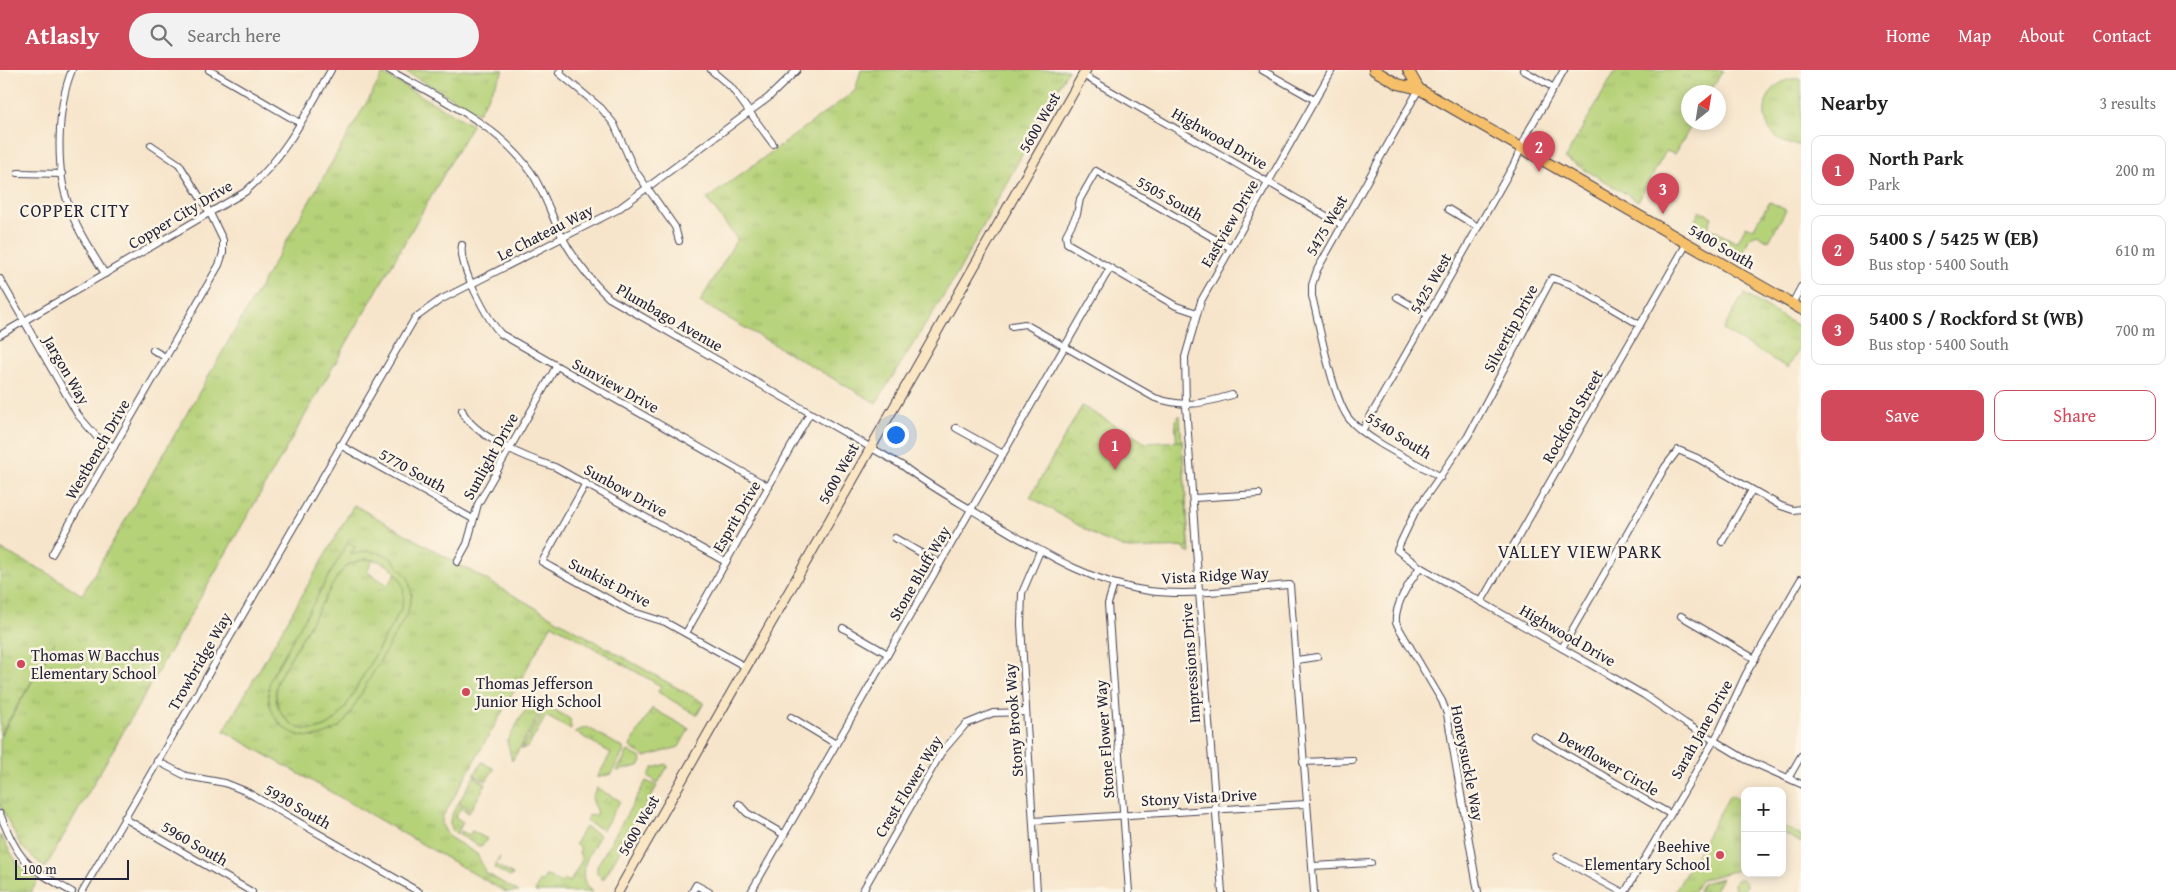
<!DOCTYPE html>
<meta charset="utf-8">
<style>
body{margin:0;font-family:"Gentium Book Plus",serif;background:#f2f2f2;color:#222}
.controls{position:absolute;right:15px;bottom:15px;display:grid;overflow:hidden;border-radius:10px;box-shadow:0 2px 12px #0003}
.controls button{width:45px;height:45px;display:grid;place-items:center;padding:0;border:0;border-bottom:1px solid #e0e0e0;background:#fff;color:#222;font:25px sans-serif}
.compass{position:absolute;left:1681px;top:15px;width:45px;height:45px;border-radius:50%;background:#fff;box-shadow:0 2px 12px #0003;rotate:30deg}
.scale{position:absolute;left:15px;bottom:12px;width:114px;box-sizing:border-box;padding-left:5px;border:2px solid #22223b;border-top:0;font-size:14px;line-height:18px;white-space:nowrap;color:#22223b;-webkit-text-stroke:4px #fcf5e5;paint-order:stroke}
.you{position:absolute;left:895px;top:364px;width:18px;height:18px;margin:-12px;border:4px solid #fff;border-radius:50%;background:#1a73e8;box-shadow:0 0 0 8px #1a73e833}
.badge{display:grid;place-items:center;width:32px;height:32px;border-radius:50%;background:#d1495b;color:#fff;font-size:16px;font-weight:700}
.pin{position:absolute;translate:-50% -41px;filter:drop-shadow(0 1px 2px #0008)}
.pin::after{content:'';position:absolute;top:26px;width:18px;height:15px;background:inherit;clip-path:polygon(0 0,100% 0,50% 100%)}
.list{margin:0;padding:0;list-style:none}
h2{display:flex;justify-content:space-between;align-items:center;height:65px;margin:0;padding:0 20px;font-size:21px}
h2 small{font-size:16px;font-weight:400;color:#767676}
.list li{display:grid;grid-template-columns:32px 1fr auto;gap:15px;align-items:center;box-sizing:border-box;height:70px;margin:0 10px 10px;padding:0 10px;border:1px solid #e0e0e0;border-radius:10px}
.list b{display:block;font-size:19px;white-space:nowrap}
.list p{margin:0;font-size:16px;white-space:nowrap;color:#767676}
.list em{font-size:16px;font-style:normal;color:#767676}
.actions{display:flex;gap:10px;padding:15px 20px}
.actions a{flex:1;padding:11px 0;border:1px solid #d1495b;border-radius:10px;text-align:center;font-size:18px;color:#d1495b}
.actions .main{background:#d1495b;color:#fff}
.icon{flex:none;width:28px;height:28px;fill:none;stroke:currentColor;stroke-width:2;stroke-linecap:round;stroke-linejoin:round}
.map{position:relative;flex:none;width:1801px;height:822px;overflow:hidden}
header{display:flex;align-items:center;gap:30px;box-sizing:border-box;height:70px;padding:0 25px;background:#d1495b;color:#fff}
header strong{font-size:24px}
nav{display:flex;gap:28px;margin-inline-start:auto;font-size:18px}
.search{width:350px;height:45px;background:#f2f2f2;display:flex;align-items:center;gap:12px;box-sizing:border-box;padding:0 18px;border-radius:28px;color:#767676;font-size:19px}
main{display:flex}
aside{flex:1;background:#fff}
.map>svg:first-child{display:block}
.grass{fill:url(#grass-tufts);stroke:#6c7a5a;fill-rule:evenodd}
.park{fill:url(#park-crowns);stroke:#6c7a5a}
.pitch{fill:#b6d279;stroke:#6c7a5a;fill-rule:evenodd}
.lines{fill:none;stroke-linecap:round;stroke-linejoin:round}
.street-casing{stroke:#423f51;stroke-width:8}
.secondary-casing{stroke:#423f51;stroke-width:11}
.primary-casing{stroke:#423f51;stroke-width:12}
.street{stroke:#fff;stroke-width:6}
.secondary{stroke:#fbe6c4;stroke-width:9}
.primary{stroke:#f6c06b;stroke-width:10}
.poi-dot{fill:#d1495b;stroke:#fcf5e5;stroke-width:2}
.labels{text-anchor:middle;stroke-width:5;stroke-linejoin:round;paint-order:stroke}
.street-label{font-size:16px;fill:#22223b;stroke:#fcf5e5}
.poi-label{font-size:16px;fill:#22223b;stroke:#fcf5e5;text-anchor:start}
.neighbourhood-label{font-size:18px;letter-spacing:1px;fill:#22223b;stroke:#fcf5e5}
</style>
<header>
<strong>Atlasly</strong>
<div class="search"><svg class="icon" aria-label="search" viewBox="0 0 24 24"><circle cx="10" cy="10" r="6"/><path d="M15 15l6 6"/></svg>Search here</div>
<nav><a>Home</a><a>Map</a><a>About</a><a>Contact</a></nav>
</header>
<main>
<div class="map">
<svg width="1801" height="822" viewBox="0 0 1801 822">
<defs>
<pattern id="grass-tufts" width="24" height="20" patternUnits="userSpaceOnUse" patternTransform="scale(1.25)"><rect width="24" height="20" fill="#b6d279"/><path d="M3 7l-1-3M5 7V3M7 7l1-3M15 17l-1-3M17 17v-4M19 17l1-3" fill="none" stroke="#9cb46a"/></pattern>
<pattern id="park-crowns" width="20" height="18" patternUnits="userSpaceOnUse" patternTransform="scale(1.25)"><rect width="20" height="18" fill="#b6d279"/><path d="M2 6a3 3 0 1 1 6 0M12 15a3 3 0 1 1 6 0" fill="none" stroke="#9cb46a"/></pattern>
</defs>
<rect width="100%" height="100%" fill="#fcf5e5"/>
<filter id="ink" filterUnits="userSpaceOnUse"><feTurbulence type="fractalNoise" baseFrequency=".02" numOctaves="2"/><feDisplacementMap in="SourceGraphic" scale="10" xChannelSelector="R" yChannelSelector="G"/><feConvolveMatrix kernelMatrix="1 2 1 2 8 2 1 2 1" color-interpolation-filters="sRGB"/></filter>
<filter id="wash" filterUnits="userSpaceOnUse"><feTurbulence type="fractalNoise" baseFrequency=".0096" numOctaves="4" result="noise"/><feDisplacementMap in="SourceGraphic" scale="20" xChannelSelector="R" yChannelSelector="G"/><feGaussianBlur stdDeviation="1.12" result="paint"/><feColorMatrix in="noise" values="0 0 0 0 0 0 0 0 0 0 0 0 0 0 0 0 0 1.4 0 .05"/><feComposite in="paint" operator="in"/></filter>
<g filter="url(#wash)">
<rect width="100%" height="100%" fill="#f7e5cb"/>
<g class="grass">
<path d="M403,0H504L478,43Z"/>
<path d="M861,0H1068L956,206L876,333L700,232L737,169L707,129L855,21Z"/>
<path d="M1616,0H1723L1710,22H1688V52L1693,53L1675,84L1666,81L1638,131L1565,88Z"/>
<path d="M383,4L472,55L45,798L21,776L0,735V667L55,572L0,665V479L48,503L82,525Z"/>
<path d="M1791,9H1801V75C1759,77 1751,19 1791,9Z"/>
<path d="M1770,132L1786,140L1769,171L1757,164L1750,167L1744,180L1754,188L1756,195L1691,157L1700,141L1712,147L1708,157L1737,173L1746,156L1753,159Z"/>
<path d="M1744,224L1801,258V276L1788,298L1723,260Z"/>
<path d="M1180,345V347L1190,484L1185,480L1175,350Z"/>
<path d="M354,435L704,633L697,645L658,622L661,616L552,554L442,748V755L449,767L477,784L486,803L519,822H506L224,661ZM349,486L393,489L412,525L407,544L345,650L316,667L300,666L285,658L279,653L269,633L273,603Z"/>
<path d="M364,489H373L367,502L388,515L396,502C405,513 406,526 401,539C387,564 372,590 358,615C351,627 345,641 335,650C322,663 300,663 287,650C276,639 274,626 277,611L337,507L347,495Z"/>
<path d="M533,627L544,636L512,691L507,671Z"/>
<path d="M547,635L570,649L571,660L546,646L528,677L521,679Z"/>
<path d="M652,638L689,659L679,677L645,687L631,678L630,676Z"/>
<path d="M587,657L623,678L624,681L611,704L597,708L611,683L575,662Z"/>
<path d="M628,681L641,688L642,692L639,696L617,701Z"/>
<path d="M482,692L494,699L486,711L474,705Z"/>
<path d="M666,694L668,696L658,713L648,706L653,698Z"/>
<path d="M474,706L486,714L471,739L459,732Z"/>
<path d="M646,711L657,716L603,810L597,803V796Z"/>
<path d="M597,718L620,731L603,760L586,751L588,746L597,744L592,727Z"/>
<path d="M1730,725L1745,733V793L1741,799L1701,810L1694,822H1675Z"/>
<path d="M458,733L470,741L469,743L461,738L455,747L463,752L457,764C444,755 452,744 458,733Z"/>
<path d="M1782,755L1801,766V773L1782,762Z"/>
<path d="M585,757L600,765C590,783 572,806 593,822H535L539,811L542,812L546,805L561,813L564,809L570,812L582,790L579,782L581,778L575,774Z"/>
<path d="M461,761L469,765L472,761L487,769L483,775L479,776L459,765Z"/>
<path d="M0,765L18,794L38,810L31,822H0Z"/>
<path d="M500,787L496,795L513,805L510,807L494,798Z"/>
<path d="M1722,808L1714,822H1698L1703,813Z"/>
</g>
<g class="park">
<path d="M1082,336L1146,373L1182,371L1189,477L1128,479L1100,468L1030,427Z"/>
<circle cx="1740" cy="815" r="6"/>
</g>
<path class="pitch" d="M348,472L355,476L350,485L368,481L386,485L392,489L408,507L412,525L407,544L346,650C312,687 259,658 270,610ZM364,489C392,489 411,512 401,539C387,564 372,590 358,615C351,627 345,641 335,650C322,663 300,663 287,650C276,639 274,626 277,611L337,507L347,495Z"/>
</g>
<g filter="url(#ink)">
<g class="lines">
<g class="street-casing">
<g id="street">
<path d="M72,0C57,36 55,100 69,136C77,161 92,182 105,204"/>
<path d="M209,0L300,53"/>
<path d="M389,0C438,28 498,54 531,102C543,120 550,141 559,161C572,187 588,208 609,228L903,396C930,417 961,433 990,451C1041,481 1090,513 1149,521C1195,527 1245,518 1290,515L1314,822"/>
<path d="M561,0L559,3L601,38L614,54L634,99L675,157L679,171"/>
<path d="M711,0L731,17L773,74"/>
<path d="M1262,0L1315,30"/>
<path d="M1523,0L1554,18"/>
<path d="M1083,5L1342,155"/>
<path d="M1419,19L1317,200L1312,215V226C1319,253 1333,331 1350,350C1368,371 1415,392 1441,407"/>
<path d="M18,103L62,104"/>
<path d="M1448,139L1478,157"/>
<path d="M462,175C458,195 487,249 501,264L769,417"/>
<path d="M0,209L78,345L96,366L114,377"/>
<path d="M1397,227L1428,245"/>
<path d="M1792,234L1801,217"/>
<path d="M1197,243L1176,236L1067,173L1066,165L1077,144L1080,129L1096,101L1231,178"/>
<path d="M1640,255L1572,215L1552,208L1468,366L1415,442L1397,480L1420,497L1644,625L1685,653L1745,689L1801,714"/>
<path d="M1012,256L1025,254L1155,328C1186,338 1201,334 1232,325"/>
<path d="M0,265L245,122C284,88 306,44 331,0"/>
<path d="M153,280L165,287"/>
<path d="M462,340C472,366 529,389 555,397L726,492"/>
<path d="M956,358L1003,384"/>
<path d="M1362,361L1514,94L1529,60L1564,0"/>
<path d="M340,375L473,449"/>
<path d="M586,413L542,492L630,541L665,552L746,597"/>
<path d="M1194,428L1259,424"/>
<path d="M895,468L940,494"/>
<path d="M1722,472L1752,420"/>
<path d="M52,484L219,195L223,183V170L210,143L179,94L151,75"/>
<path d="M457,492L467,474L478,434L556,297"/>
<path d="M1420,497C1410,512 1394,534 1396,553L1442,631L1447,644L1478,822"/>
<path d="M1114,514L1108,534L1129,822"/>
<path d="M1481,532L1687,173"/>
<path d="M1681,546L1755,589"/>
<path d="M843,558L888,584"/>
<path d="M686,563L810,343"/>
<path d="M1562,578L1665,397L1678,380L1697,388L1781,436L1793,440L1801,439"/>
<path d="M1297,590L1317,587"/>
<path d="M791,647L836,674"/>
<path d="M1534,666L1670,744"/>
<path d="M157,691L186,706L225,713L245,721L419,822"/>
<path d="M1303,692L1352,690"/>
<path d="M1789,707L1801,686"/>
<path d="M739,734L747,743L783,764"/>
<path d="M0,744C20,793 26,796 72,822"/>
<path d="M124,748L252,822"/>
<path d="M1033,751L1306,734"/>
<path d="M1557,787L1622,822"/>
<path d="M1312,796L1371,793"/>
<path d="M82,822L415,248L440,230L617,140L768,28L797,0"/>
<path d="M692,822L696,815L709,822"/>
<path d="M751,822L1110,198"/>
<path d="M862,822L941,683L966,654L993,643L1026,642"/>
<path d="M1037,822L1021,554L1022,523L1040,481"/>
<path d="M1222,822L1199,521L1186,335L1185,287L1201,231L1332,0"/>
<path d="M1625,822L1719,662L1746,604L1801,509"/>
</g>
</g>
<g class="secondary-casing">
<path id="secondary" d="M618,822L1086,0"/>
</g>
<g class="primary-casing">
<g id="primary">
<path d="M1374,0L1398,14L1419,19L1801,239"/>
<path d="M1408,0L1419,19"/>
</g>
</g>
<use href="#street" class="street"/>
<use href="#secondary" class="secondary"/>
<use href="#primary" class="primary"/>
</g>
</g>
<g class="poi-dot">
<circle cx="21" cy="594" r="5"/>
<circle cx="466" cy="622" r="5"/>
<circle cx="1720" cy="785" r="5"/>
</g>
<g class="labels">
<g class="street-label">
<text transform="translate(1039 52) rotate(-60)" y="6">5600 West</text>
<text transform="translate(1220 68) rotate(30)" y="6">Highwood Drive</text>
<text transform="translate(1170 128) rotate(30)" y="6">5505 South</text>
<text transform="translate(180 144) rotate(-31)" y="6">Copper City Drive</text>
<text transform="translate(1229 153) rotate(-60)" y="6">Eastview Drive</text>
<text transform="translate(1326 155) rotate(-60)" y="6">5475 West</text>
<text transform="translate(545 162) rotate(-27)" y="6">Le Chateau Way</text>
<text transform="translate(1722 176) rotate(30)" y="6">5400 South</text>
<text transform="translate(1430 213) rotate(-60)" y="6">5425 West</text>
<text transform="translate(670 247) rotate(30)" y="6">Plumbago Avenue</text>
<text transform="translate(1510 258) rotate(-62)" y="6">Silvertip Drive</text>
<text transform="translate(67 300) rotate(60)" y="6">Jargon Way</text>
<text transform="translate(616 315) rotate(29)" y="6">Sunview Drive</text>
<text transform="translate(1572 346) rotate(-60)" y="6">Rockford Street</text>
<text transform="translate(1399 365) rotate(32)" y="6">5540 South</text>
<text transform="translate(97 379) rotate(-60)" y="6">Westbench Drive</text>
<text transform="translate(490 386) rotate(-61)" y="6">Sunlight Drive</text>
<text transform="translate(413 400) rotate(29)" y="6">5770 South</text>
<text transform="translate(838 403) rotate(-61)" y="6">5600 West</text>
<text transform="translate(626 420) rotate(29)" y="6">Sunbow Drive</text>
<text transform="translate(736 446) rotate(-60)" y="6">Esprit Drive</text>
<text transform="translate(919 503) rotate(-60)" y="6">Stone Bluff Way</text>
<text transform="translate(1215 505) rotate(-3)" y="6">Vista Ridge Way</text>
<text transform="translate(610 512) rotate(27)" y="6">Sunkist Drive</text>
<text transform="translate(1568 565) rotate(30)" y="6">Highwood Drive</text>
<text transform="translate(199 591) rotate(-60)" y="6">Trowbridge Way</text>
<text transform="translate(1190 593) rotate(-94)" y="6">Impressions Drive</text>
<text transform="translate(1013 650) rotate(-94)" y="6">Stony Brook Way</text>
<text transform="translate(1701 659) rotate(-61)" y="6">Sarah Jane Drive</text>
<text transform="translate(1104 669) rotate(-94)" y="6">Stone Flower Way</text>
<text transform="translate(1468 693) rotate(79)" y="6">Honeysuckle Way</text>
<text transform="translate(1609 693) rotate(30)" y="6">Dewflower Circle</text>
<text transform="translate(908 716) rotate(-59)" y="6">Crest Flower Way</text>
<text transform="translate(1199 727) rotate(-3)" y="6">Stony Vista Drive</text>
<text transform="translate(298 736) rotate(30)" y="6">5930 South</text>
<text transform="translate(638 755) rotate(-60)" y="6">5600 West</text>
<text transform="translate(195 773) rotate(30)" y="6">5960 South</text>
</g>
<g class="poi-label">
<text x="31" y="591">Thomas W Bacchus<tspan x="31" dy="18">Elementary School</tspan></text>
<text x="476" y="619">Thomas Jefferson<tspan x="476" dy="18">Junior High School</tspan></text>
<text x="1710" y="782" text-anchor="end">Beehive<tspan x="1710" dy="18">Elementary School</tspan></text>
</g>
<g class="neighbourhood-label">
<text x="75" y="147">COPPER CITY</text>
<text x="1580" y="488">VALLEY VIEW PARK</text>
</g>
</g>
</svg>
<div class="controls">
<button>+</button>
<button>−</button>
</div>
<svg class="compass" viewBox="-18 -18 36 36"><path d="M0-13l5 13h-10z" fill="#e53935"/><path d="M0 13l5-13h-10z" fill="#767676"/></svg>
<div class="scale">100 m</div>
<div class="you"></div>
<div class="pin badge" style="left:1115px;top:400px">1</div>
<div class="pin badge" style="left:1539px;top:102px">2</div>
<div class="pin badge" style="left:1663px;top:144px">3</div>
</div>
<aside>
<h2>Nearby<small>3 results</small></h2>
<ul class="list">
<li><span class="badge">1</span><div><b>North Park</b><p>Park</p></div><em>200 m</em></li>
<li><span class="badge">2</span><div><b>5400 S / 5425 W (EB)</b><p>Bus stop · 5400 South</p></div><em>610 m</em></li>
<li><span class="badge">3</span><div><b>5400 S / Rockford St (WB)</b><p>Bus stop · 5400 South</p></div><em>700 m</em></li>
</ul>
<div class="actions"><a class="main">Save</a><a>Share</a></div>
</aside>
</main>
